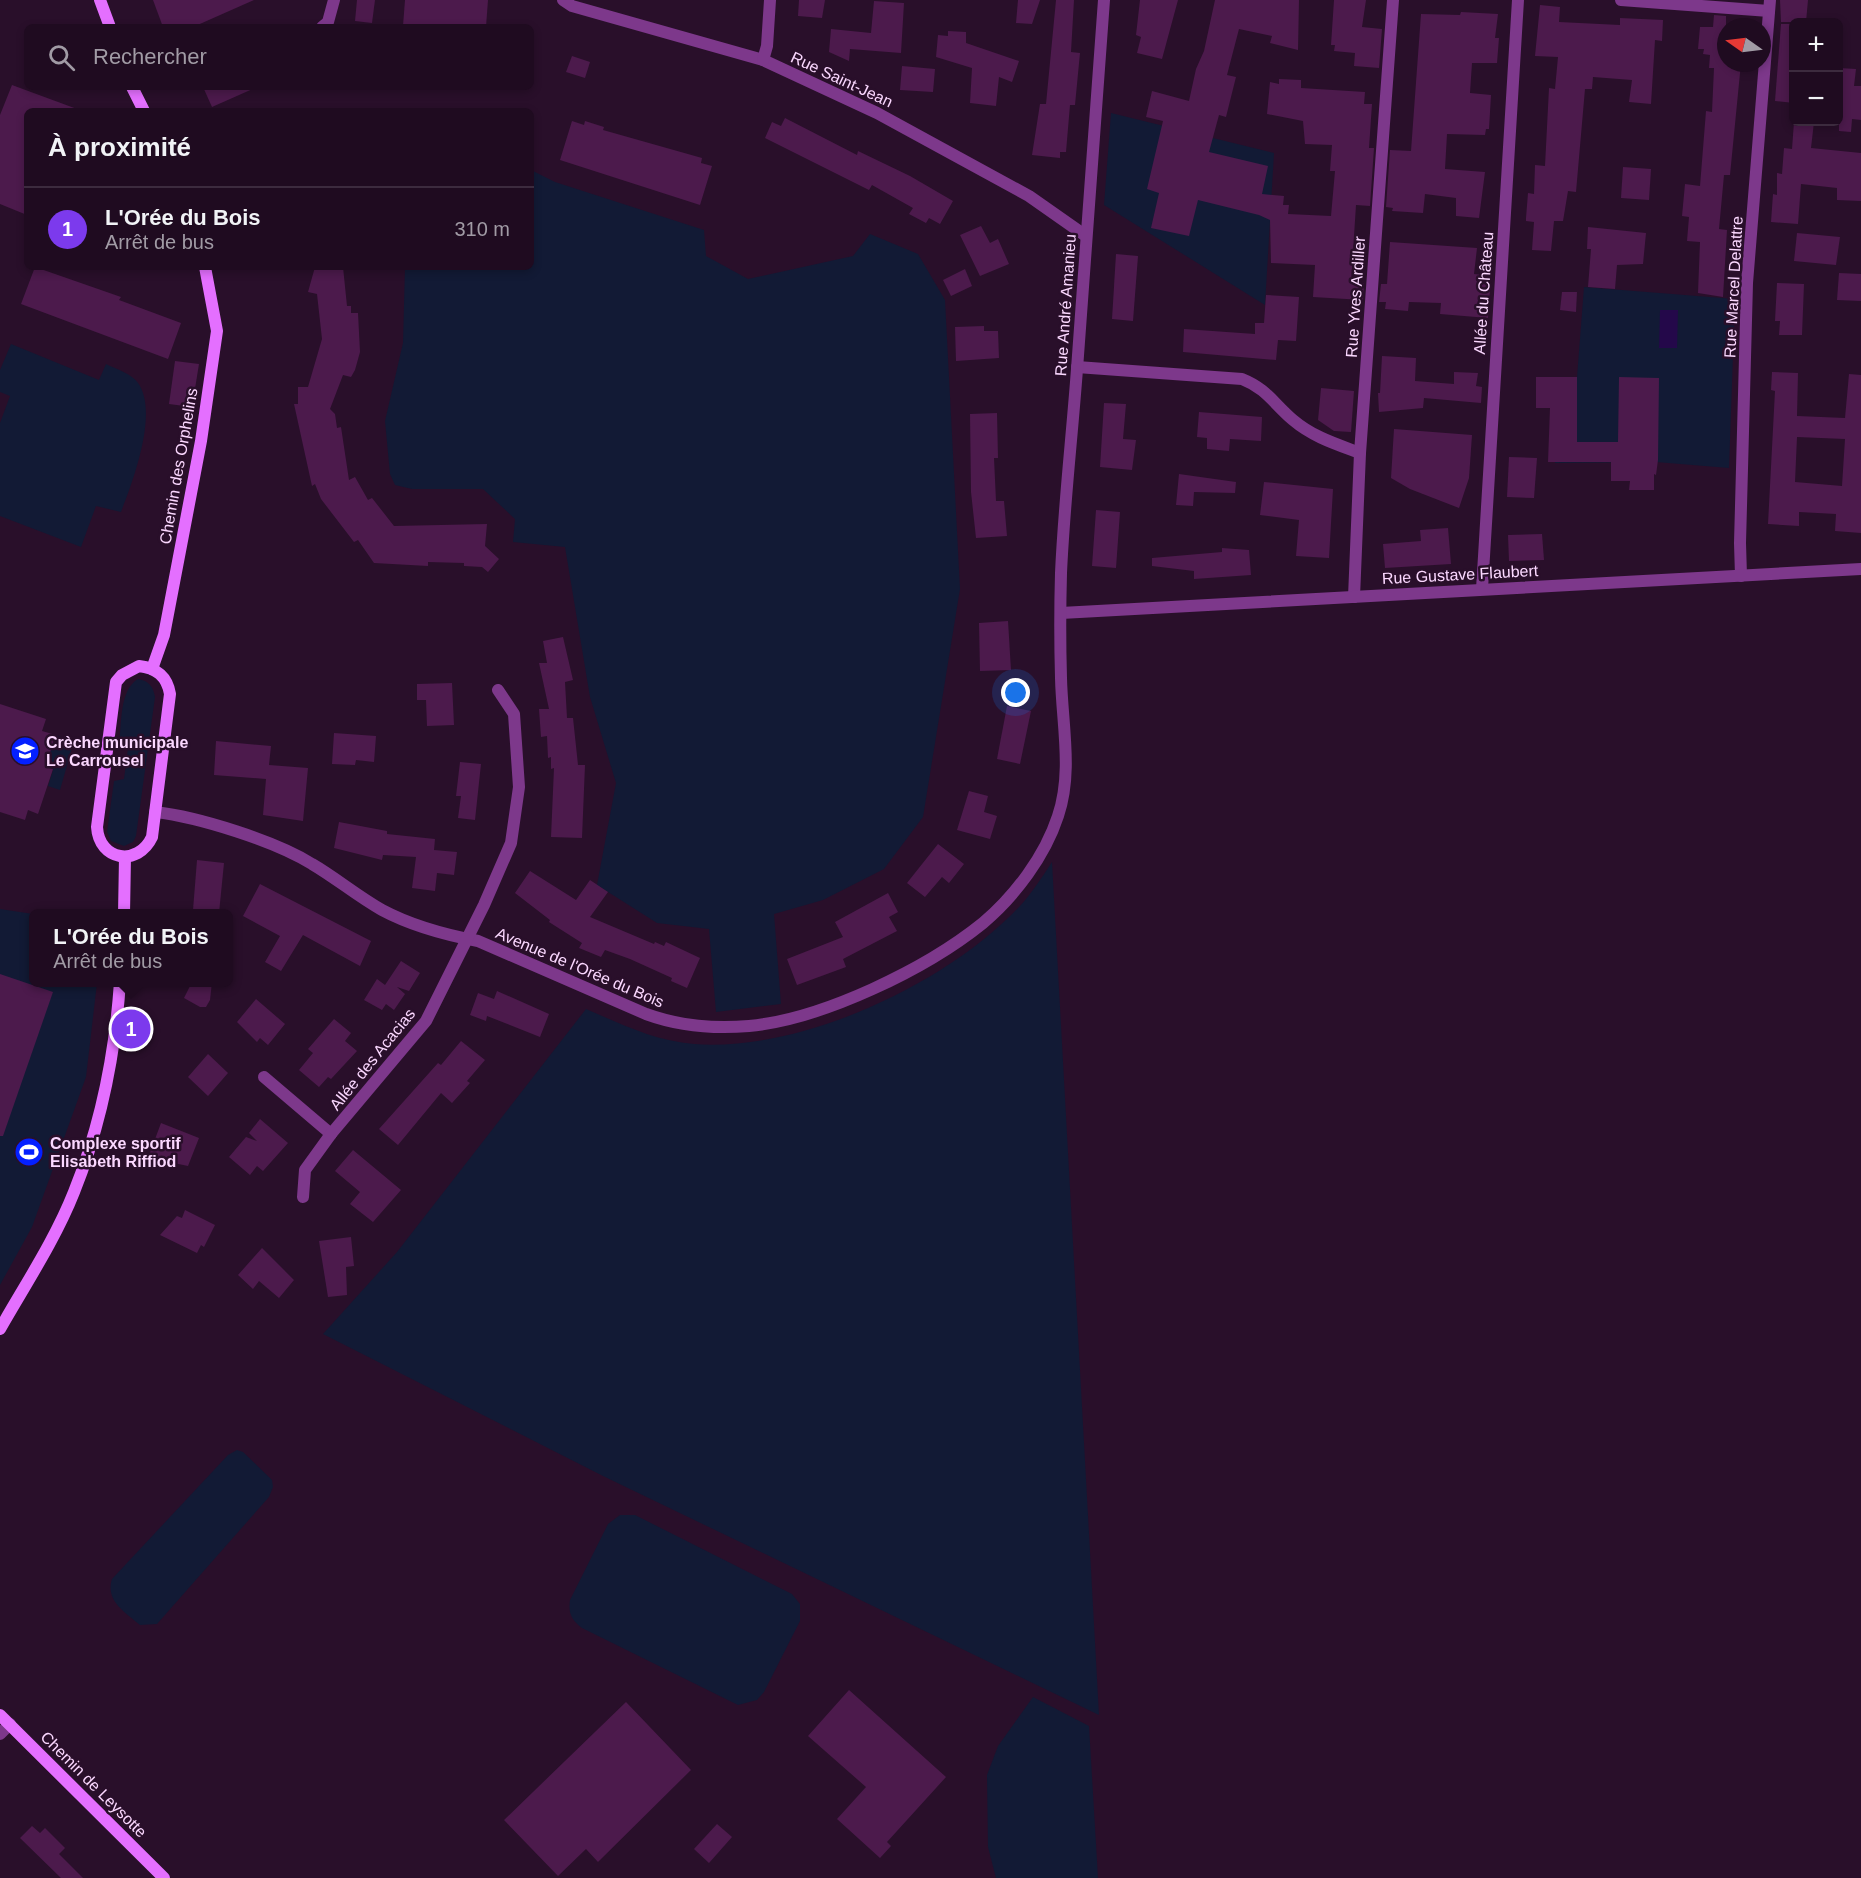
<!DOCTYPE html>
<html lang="fr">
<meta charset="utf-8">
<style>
body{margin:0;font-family:Helvetica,sans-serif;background:#271429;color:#f1f3f6}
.controls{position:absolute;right:18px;top:18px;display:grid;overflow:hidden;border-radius:9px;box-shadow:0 3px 9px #0003}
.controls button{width:54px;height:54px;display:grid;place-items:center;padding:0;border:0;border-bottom:2px solid #3c2b3e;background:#1f0b20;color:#f1f3f6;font:30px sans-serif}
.compass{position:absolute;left:1717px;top:18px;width:54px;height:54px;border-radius:50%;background:#1f0b20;box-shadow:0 3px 9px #0003;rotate:284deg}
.you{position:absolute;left:1016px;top:693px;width:21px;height:21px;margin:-15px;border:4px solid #fff;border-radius:50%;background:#1a73e8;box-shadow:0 0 0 9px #1a73e833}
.badge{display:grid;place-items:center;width:39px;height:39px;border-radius:50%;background:#7c3aed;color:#fff;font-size:20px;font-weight:700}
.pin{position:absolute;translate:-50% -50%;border:3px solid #fff;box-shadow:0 2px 6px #0006}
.popup{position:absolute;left:29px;top:909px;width:204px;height:78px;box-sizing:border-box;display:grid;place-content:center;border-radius:9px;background:#1f0b20;filter:drop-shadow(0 2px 4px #0005);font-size:20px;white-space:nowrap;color:#a19ba5}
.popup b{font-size:22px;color:#f1f3f6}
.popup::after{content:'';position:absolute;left:50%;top:100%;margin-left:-12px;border:12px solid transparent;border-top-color:#1f0b20}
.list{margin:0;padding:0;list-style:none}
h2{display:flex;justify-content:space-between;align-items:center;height:78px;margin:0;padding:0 24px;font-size:26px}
h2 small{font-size:20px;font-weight:400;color:#a19ba5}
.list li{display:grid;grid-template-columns:39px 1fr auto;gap:18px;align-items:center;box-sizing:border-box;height:84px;padding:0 24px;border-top:2px solid #3c2b3e}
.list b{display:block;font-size:22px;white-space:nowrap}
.list p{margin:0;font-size:20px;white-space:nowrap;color:#a19ba5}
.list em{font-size:20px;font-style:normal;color:#a19ba5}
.icon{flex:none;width:33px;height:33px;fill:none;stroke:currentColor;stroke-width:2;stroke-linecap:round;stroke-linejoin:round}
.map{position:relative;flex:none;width:1861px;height:1878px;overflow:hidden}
.search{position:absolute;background:#1f0b20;box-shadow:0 3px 9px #0003;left:24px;top:24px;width:510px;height:66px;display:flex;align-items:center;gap:15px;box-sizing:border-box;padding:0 21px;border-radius:9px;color:#a19ba5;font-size:22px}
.panel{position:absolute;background:#1f0b20;box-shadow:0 3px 9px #0003;left:24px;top:108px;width:510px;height:162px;border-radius:9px}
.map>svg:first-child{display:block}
.green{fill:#121a35}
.water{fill:#24084a}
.building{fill:#4c1a4c;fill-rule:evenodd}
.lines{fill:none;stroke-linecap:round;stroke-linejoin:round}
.street{stroke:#7d388b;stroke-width:12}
.secondary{stroke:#e46fff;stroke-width:12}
.labels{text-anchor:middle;stroke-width:5;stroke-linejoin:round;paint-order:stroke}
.street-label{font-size:16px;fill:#fbd8ff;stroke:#290f2a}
.poi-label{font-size:16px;font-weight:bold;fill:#fbd8ff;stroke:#290f2a;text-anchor:start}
</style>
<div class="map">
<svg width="1861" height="1878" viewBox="0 0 1861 1878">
<rect width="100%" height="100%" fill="#290f2a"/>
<g class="green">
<path d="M1111,113L1274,153L1265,305L1104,205Z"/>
<path d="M531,170L555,182L704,230L706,256L748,279L853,256L870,234L918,254L945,300L960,589L923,817L884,869L823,900L774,914L781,1004L716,1012L709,929L657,923L597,885L616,783L590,697L565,547L513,542L515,519L483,489H412L395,485L390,474L385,421L403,343L405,267H531Z"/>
<path d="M1584,287L1735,299L1729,468L1656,462L1555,463L1557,425L1577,424V377Z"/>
<path d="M11,344L99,380L106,364C116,369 132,374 138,383C159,412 133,481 121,512L96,506L81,547L0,516V423L10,396L0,392V370Z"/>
<path d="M138,679C149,681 153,686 155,697L136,836L133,842L124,846L111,841L107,832L114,781L124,779L128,748L119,744C122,724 119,690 138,679Z"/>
<path d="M56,735L74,741L60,790L48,786L53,770L45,767Z"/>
<path d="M1052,862L1099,1715L603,1476L323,1334L397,1252L586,1009C621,1024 655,1041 694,1044C802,1052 947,984 1020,906C1032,893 1042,877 1052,862Z"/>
<path d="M0,909L33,914V982L97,983L86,1077L32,1227L0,1285Z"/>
<path d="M237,1450L243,1452L272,1480L273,1487L269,1497L157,1624L140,1625C125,1612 105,1601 112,1579L228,1455Z"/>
<path d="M620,1515H635L792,1594L800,1604V1621L764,1692L757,1700L738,1705L582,1628C572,1620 568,1614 570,1600L608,1524Z"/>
<path d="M1033,1697L1089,1726L1098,1878H996L988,1847L987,1775L998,1746Z"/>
</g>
<path class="water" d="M1660,310H1678L1677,348H1659Z"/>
<g class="building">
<path d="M153,0H254L193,27H163Z"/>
<path d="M357,0H375L372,23L355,21Z"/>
<path d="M405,0H488L486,27L403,26Z"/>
<path d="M799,0H825L822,18L798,16Z"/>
<path d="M1018,0H1040L1032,24L1016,23Z"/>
<path d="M1056,0H1074L1071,52L1080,53L1075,105H1070L1066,152H1060V158L1032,155L1040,104H1046Z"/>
<path d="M1140,0H1178L1162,59L1137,53L1141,37L1136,35Z"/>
<path d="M1215,0H1299L1298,50L1270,43L1272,36L1239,29L1227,75L1236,77L1226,117L1219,115L1209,152L1268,166L1262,194L1284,196L1283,205H1289L1288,214L1331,216L1335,171H1330L1332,145L1305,144L1303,121L1267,114L1270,82L1279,84V79L1301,80V88L1365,92L1364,104H1372L1369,148H1374L1370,206L1356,205L1351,283H1364L1363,300L1313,297L1315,265L1271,263L1270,220L1259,215L1198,200L1189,236L1151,228L1159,193L1147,189L1163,121L1146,117L1152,91L1189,101L1196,69L1204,51Z"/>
<path d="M1334,0H1366L1362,27L1382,29L1379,68L1354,66L1355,53L1334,51L1335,45H1331Z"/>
<path d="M1780,0H1808L1806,22H1781Z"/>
<path d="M874,1L904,3L901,53L850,49L849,61L829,52L831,29L871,33Z"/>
<path d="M1540,5L1560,7L1559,22L1620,25V18L1663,20L1662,41L1655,40L1651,104L1629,102L1632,80L1593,77L1592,89H1585L1576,192L1568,191L1563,221H1554L1551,251L1532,250L1534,222L1526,221V218L1528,193L1534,194L1535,165L1545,166L1549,88L1555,89L1558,57L1535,56Z"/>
<path d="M1461,12L1498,14L1495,38H1499L1497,63H1472L1470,93L1491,95L1489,129H1486L1485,135L1447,134L1445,169L1485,172L1479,218L1456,216V198L1425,194L1423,213L1392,211L1393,208L1386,207L1390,150L1411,151L1421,14L1460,15Z"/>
<path d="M1714,15L1726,16V63H1741L1730,175H1724L1719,229L1727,230L1723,297L1698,293L1700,242L1687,241L1689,217L1682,216L1685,184L1700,186L1706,111L1712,112L1714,68H1709L1710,55L1703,54L1704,49H1698L1700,27H1713Z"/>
<path d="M1781,24H1794V103L1775,101Z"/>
<path d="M948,31L966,32V43L1019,61L1012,82L999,77L996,106L970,103L972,68L936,57L938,35L948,36Z"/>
<path d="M572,56L590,62L585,78L566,72Z"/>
<path d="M902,66L935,69L933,92L900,90Z"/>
<path d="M1839,68L1856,69L1854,86H1861V120L1852,119L1851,132L1839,131Z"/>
<path d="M12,85L77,109L27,111V215L0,204V115Z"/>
<path d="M203,87H257L212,107Z"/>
<path d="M785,118L857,155L858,151L910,176L953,201L940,224L929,218L926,223L909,214L913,208L872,185L869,190L765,138L772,122L781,126Z"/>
<path d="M572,121L584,125L585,121L604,127L603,130L702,158L701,163L712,166L700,205L560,160Z"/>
<path d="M1794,122H1814L1811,148L1861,153V201L1837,200V188L1801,184L1798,224L1771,222L1773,194L1777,195V173L1782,174L1784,148L1792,149Z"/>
<path d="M1623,167L1651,169L1649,200L1621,198Z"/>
<path d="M981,226L990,243L998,239L1009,264L980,276L960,235Z"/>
<path d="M1588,227L1646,233L1643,264L1617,265L1615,289L1588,287L1591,249H1587Z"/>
<path d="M1797,233L1840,237L1836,265L1794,261Z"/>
<path d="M1390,242L1477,248L1474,274L1491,276L1488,318L1440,314L1441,303L1409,302L1408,311L1385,309L1386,302H1379L1381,284H1387Z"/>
<path d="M1116,254L1138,256L1133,321L1112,319Z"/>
<path d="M35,267L121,297L119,300L181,323L168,359L21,304Z"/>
<path d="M315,267H343L347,306H351V313H358L360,352L355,370L351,377L343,375L330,409L335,414L337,428L341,427L349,480L355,477L368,500L372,498L394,526L487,524L485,546L499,559L488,572L482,567L464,566V563L428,562V566L374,563L358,540L354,542L321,499L315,484L312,486L294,404H298V387H308L322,339L317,294L308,292Z"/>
<path d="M965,269L972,286L951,296L943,280Z"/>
<path d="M1839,273L1861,274V301L1837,300Z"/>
<path d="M1777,283L1804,284L1802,335H1779L1780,321H1775Z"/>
<path d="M1562,292H1577L1576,312L1560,310Z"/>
<path d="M1266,295L1299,297L1296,341L1278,340L1276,360L1183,352L1184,329L1255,334V323H1264Z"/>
<path d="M984,326V331H998L999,358L956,361L955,327Z"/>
<path d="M1382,356L1416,358L1415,381L1454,384V372L1478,373L1476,386L1482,387L1481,403L1424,398L1423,408L1379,412L1378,393H1380Z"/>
<path d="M175,361L199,364L192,407L169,404Z"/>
<path d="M1772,372L1798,373L1797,416L1845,418L1849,374L1861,375V533L1835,531L1836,514L1799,512V526L1768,524L1775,391L1771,390ZM1797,437L1845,439L1842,486L1795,482Z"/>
<path d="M1536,377H1577V442H1618L1619,377L1659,378L1658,460L1656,475L1654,474V490H1629L1630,481H1611V462H1548L1550,408H1536Z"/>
<path d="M1321,388L1354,391L1351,432L1334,431L1318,420Z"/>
<path d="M1104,403L1126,404L1123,439L1136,440L1132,470L1100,467Z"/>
<path d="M1199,412L1262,417L1261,441L1230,439L1229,451L1207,449V438L1197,437Z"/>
<path d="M997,413L998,458H994L996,501H1004L1007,536L976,538L971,492L970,414Z"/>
<path d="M1394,429L1472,435L1469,478L1459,508L1410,489L1391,478Z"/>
<path d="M1509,457L1537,458L1534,498L1507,497Z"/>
<path d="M1179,474L1236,482L1235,493L1194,492L1193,506L1176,505Z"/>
<path d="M1264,482L1333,489L1329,558L1296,556L1299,520L1260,515Z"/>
<path d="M1096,510L1120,512L1116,568L1092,566Z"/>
<path d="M1448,528L1451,564L1385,568L1383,544L1421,541L1420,530Z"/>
<path d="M1542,534L1544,560L1509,561L1508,535Z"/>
<path d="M1222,548L1249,550L1251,575L1194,579V571L1152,566V558L1222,552Z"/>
<path d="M1008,621L1011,670L980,671L979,623Z"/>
<path d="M563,637L573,680L565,682L567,718H573L578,765H585L582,838L551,837L554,768L551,769V757L548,758L547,736L541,737L539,709H549L539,663H547L543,641Z"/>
<path d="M452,683L454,725L427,726L426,700H417V684Z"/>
<path d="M0,704L46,719L42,731L56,735L45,767L53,769L38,814L28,810L25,820L0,812Z"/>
<path d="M1007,706L1031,711L1020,764L997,759Z"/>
<path d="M334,733L376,736L374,762L356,760L355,765L332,764Z"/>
<path d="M216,741L271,746L269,765L308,768L303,821L263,815L266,779L214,775Z"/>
<path d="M460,762L481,764L475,820L458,818L461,796H456Z"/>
<path d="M969,791L988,796L984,812L997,816L990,839L957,830Z"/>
<path d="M339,822L387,831V834L435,839L434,850L457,852L454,875L437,873L435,891L412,888L416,857L383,855L382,860L334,848Z"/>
<path d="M938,844L964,864L949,883L942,877L925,897L907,883Z"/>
<path d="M197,860L224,863L219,913L193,910Z"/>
<path d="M530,871L576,900L590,880L608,892L590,917L654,944L655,942L664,946L666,942L700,958L687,988L671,981L672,978L630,959L605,950L601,957L579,948L582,943L549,922L550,920L515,893Z"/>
<path d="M260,884L371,941L360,966L303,935L281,971L265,962L280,936L243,916Z"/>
<path d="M888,893L898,912L889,917L897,931L843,959L846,967L797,985L787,959L843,937L835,922Z"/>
<path d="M401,961L420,973L409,991L397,987L405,994L394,1010L386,1004L382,1010L364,1000L377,979L385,985Z"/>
<path d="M0,974L53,992L3,1136H0Z"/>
<path d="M192,982H212L210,1000L206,1007H200L184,998Z"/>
<path d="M497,991L549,1014L540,1037L487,1016L486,1021L470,1015L478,993L494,999Z"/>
<path d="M256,999L285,1024L268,1045L260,1038L257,1042L237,1022Z"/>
<path d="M334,1019L351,1033L345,1041L357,1051L331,1079L328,1077L319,1087L299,1070L313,1053L308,1049Z"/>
<path d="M461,1041L485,1060L467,1081L470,1083L452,1103L441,1093L398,1145L379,1129L438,1063L441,1065Z"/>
<path d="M208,1054L228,1073L208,1096L188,1077Z"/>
<path d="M260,1119L288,1143L263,1171L257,1166L250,1175L229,1157L246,1137L257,1141L249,1133Z"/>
<path d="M161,1123L199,1138L188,1166L169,1162L168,1165L148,1158Z"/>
<path d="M353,1150L401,1190L373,1222L350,1204L360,1192L335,1171Z"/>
<path d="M185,1210L215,1225L204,1247L201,1245L197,1253L160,1235L177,1216L182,1218Z"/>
<path d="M351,1237L354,1266L346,1267L347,1295L328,1297L319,1241Z"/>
<path d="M262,1248L294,1280L279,1298L259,1281L253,1289L238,1275Z"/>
<path d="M849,1690L946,1777L887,1842L891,1846L880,1858L837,1819L866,1787L808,1736Z"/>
<path d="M626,1702L691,1770L598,1862L586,1849L558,1876L504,1820Z"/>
<path d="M717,1824L732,1837L709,1863L694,1849Z"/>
<path d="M32,1826L40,1833L45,1828L65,1848L59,1854L83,1878H61L20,1838Z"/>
</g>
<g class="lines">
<g class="street">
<path d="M563,0L572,6L763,60L877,113L1029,196L1086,236"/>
<path d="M1621,0L1769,11"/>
<path d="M322,27L328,22L334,0"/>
<path d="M763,60L767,46L770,0"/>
<path d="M1077,367L1242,379C1267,389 1273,403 1293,420C1313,437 1336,444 1360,453"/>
<path d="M1741,576L1740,543L1747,283L1770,0"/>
<path d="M1482,589L1518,0"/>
<path d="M1354,597L1360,453L1393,0"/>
<path d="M1061,613L1861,569"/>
<path d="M155,812C199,817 275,841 312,864C336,878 357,896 382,910C410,925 446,935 478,941L646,1014C679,1026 714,1029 749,1026C823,1019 926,969 983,923C1015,896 1045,856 1058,816C1073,772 1062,724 1061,678C1060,643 1060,608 1061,573C1064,505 1072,437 1077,369C1086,246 1095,123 1104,0"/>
<path d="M264,1077L331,1134"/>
<path d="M303,1197L305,1170L331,1134L426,1021L484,905L511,843L519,787L514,714L498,690"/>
<path d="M0,1734L10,1724"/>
</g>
<g class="secondary">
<path d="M100,0L110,27"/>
<path d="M132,87L144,111"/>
<path d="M139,666C156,668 167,676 170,694L152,837C138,867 99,861 97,827L116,682L122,675Z"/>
<path d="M152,669L164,635L201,441L217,331L205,267"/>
<path d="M124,914L125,857"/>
<path d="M0,1329C25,1285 55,1240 74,1192C101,1125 115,1055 120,982"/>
<path d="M0,1715L164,1878"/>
</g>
</g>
<defs>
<g id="school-disc" transform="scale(1.5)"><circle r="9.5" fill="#0420ff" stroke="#290f2a"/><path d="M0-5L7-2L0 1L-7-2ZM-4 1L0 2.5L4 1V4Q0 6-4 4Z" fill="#fff"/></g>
<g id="stadium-disc" transform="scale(1.5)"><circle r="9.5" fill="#0420ff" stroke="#290f2a"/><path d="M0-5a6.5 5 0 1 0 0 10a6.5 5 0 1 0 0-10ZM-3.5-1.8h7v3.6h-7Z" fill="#fff"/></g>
</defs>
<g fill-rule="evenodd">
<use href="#school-disc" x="25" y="751"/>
<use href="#stadium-disc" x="29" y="1152"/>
</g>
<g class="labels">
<g class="street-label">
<text transform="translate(842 79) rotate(25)" y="6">Rue Saint-Jean</text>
<text transform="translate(1733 287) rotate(-87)" y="6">Rue Marcel Delattre</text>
<text transform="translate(1483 293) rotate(-86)" y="6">Allée du Château</text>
<text transform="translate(1355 297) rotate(-86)" y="6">Rue Yves Ardiller</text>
<text transform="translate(1065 305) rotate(-86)" y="6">Rue André Amanieu</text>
<text transform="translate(178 466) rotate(-80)" y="6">Chemin des Orphelins</text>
<text transform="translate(1460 574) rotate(-3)" y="6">Rue Gustave Flaubert</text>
<text transform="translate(580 967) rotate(23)" y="6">Avenue de l'Orée du Bois</text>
<text transform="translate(372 1059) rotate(-51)" y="6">Allée des Acacias</text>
<text transform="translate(94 1784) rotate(45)" y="6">Chemin de Leysotte</text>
</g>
<g class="poi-label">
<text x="46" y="748">Crèche municipale<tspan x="46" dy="18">Le Carrousel</tspan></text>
<text x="50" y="1149">Complexe sportif<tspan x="50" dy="18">Elisabeth Riffiod</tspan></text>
</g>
</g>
</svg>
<div class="controls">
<button>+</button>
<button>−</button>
</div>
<svg class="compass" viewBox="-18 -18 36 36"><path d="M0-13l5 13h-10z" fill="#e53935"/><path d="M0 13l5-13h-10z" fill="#a19ba5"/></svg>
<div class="you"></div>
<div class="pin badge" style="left:131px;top:1029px">1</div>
<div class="popup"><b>L'Orée du Bois</b>Arrêt de bus</div>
<div class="search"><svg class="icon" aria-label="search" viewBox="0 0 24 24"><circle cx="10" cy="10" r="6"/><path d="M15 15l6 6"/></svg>Rechercher</div>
<section class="panel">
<h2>À proximité<small></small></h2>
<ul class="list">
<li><span class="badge">1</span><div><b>L'Orée du Bois</b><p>Arrêt de bus</p></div><em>310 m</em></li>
</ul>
</section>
</div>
